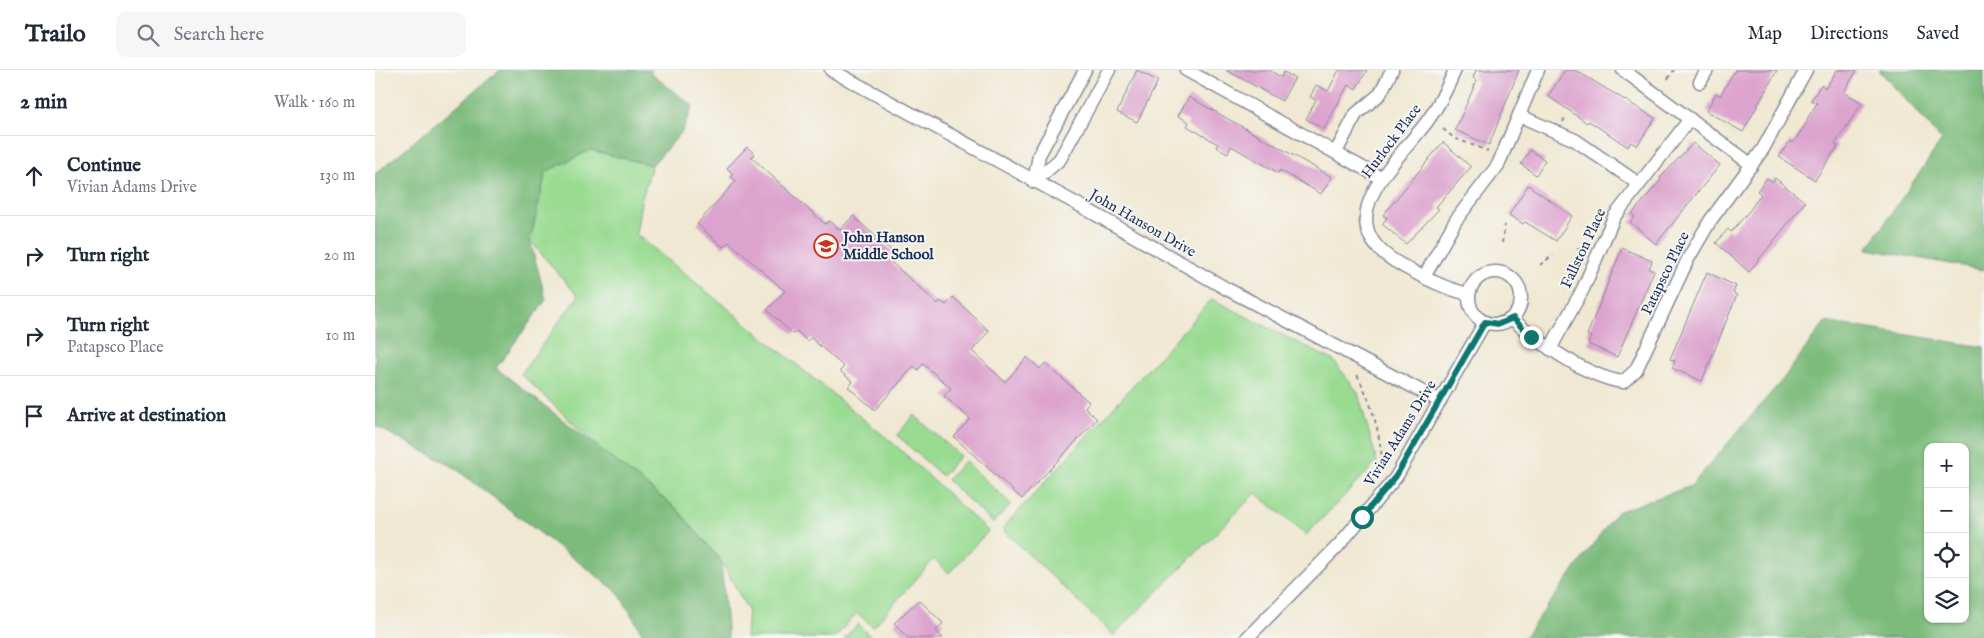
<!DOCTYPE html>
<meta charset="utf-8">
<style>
body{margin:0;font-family:"IM FELL English",serif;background:#f6f6f7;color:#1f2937}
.controls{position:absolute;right:15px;bottom:15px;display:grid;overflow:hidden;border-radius:10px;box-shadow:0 1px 4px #0004}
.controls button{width:45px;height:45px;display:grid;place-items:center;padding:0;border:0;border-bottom:1px solid #e0e1e3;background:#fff;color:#1f2937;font:25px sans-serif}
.stop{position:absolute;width:15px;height:15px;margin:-11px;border:4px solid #0f766e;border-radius:50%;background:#fff}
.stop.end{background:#0f766e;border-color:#fff;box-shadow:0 1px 5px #0008}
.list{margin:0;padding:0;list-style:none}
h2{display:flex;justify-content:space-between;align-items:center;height:65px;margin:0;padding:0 20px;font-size:21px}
h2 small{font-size:16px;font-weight:400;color:#747a83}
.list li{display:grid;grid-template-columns:32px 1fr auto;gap:15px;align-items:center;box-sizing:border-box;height:80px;padding:0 20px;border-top:1px solid #e0e1e3}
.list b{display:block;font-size:19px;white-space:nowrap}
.list p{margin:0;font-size:16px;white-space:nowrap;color:#747a83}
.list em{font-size:16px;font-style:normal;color:#747a83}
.icon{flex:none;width:28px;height:28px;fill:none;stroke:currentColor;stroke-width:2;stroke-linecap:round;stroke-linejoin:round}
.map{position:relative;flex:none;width:1609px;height:568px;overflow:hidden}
header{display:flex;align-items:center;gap:30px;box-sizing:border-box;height:70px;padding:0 25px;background:#fff;border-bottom:1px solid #e0e1e3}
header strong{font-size:24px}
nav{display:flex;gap:28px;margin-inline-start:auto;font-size:18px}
.search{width:350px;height:45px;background:#f6f6f7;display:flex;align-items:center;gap:12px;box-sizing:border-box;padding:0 18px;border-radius:10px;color:#747a83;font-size:19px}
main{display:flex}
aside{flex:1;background:#fff}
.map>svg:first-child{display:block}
.green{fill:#9adb92;stroke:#5a8578}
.forest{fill:#7bbb7c;stroke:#4b756d;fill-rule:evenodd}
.building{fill:#dca3ce}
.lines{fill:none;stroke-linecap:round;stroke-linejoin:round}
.street-casing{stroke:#868c98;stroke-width:15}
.path{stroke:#868c98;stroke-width:2;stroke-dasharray:4 4;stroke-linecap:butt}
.street{stroke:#fff;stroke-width:12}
.route{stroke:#0f766e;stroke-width:6}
.labels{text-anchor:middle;stroke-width:4;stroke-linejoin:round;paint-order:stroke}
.street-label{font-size:15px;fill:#1b2f5e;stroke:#f6f6f2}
.poi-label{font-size:15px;font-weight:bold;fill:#1b2f5e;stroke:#f6f6f2;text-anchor:start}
</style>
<header>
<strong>Trailo</strong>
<div class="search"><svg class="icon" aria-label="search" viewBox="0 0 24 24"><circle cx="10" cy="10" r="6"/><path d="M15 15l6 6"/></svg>Search here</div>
<nav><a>Map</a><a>Directions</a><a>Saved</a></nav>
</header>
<main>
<aside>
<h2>2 min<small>Walk · 160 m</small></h2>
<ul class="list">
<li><svg class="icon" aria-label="ahead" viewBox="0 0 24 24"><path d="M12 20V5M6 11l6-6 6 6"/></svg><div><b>Continue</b><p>Vivian Adams Drive</p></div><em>130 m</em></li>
<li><svg class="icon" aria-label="right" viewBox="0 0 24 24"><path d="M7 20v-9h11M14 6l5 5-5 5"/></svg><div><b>Turn right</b></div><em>20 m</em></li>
<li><svg class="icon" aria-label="right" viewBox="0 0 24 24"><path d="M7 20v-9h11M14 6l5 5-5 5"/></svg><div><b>Turn right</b><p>Patapsco Place</p></div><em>10 m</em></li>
<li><svg class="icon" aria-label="arrive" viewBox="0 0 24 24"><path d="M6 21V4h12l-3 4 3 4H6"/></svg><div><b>Arrive at destination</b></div></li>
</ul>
</aside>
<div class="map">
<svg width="1609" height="568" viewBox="0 0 1609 568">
<rect width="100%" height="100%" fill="#f6f6f2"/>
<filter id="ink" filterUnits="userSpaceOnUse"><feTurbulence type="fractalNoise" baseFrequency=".02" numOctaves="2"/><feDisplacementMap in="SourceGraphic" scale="10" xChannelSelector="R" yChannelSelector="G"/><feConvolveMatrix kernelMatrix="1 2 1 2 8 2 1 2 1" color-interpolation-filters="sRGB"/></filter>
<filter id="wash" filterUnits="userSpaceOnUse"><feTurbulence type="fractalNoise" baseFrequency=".0096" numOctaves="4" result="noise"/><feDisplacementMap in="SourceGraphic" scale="20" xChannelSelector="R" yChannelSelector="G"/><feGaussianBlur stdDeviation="1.12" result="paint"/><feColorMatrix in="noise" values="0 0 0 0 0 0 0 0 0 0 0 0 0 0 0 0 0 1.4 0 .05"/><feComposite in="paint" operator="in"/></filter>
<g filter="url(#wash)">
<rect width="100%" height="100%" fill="#f0e8d2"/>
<g class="green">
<path d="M215,80L277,95L266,131L261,164L519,374L613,461L574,503L559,489L498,557L482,543L459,568H371L373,540L346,491L302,439L229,383L146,304L203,226L155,171L170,102Z"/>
<path d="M837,229L959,291L983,323L1002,392L931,465L881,423L739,565L627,459Z"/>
<path d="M539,345L585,386L567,406L522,365Z"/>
<path d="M590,391L636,434L618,453L572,410Z"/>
<path d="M483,554L497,568H469Z"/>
</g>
<g class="forest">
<path d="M125,0H277L275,3L318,36L307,62L277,95L215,80L171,102L155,171L171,230L121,298L302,439L346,491L353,568H270L243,522L77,396L0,356V104Z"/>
<path d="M1504,0H1609V200L1492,179L1567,70Z"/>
<path d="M1450,252L1609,277V568H1149L1242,442L1316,416L1408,309ZM1553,377H1590V549H1553Z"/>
</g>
<g id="blocks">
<g class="building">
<path d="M762,0L783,11L762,52L742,42Z"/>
<path d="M851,0H894L906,7L909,2L920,8L907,31Z"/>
<path d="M964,0H992L981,19L973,15L949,59L931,49L941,30L935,27L941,15L953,21Z"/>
<path d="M1101,0H1144L1114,75L1080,60L1102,10L1098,8Z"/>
<path d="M1190,0H1200L1280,48L1262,76L1256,72L1253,77L1214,51L1212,53L1173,26Z"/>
<path d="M1360,0H1402L1368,62L1331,41L1341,23L1345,26Z"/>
<path d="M1462,0H1482L1469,22L1487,33L1460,74L1463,76L1440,110L1404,87L1415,71L1418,73L1433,50L1432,49L1442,33L1436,30L1446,15L1451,18Z"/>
<path d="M814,27L957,107L946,124L905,100L904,103L856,76L853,83L841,77L843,74L812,56L814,52L803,46Z"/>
<path d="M1068,72L1096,97L1061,137L1064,139L1031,174L1007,154L1012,148L1008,145Z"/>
<path d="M1318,73L1345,95L1281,174L1255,152L1260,147L1257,144L1286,110L1285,108Z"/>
<path d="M372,77L380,84L376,87L450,154L454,151L465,160L478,146L517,181L514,185L520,190L517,193L563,234L565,231L571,235L578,227L614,261L597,281L630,312L652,287L665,299L670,293L714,332L710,337L722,349L647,429L579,367L595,349L569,326L576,318L548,294L543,300L539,296L500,340L473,317L478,312L465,301L469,297L436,268L432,271L422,261L418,264L392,240L410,221L354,172L348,177L322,154L361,111L356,107L358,104L352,98Z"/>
<path d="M1155,80L1170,90L1161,105L1146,94Z"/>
<path d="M1392,108L1397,112L1400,108L1430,132L1374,202L1341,173L1353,159L1356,162L1375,140L1386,124L1382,121Z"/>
<path d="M1153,115L1197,146L1181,171L1150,152L1148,154L1134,145Z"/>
<path d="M1247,178L1277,191L1274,199L1279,201L1242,287L1213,274L1216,267L1212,265Z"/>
<path d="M1332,202L1361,216L1358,223L1362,225L1327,311L1297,298L1300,291L1295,289Z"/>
<path d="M544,530L568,553L561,561L568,568H533L519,553Z"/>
</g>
</g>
</g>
<g filter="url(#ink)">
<use href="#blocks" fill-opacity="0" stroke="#868c98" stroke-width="1"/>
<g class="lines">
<g class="street-casing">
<g id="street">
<path d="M456,0L704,135L852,219L1065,331"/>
<path d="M710,0L664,85L659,112L685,89L734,0"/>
<path d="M811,0L1006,108"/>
<path d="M1080,0C1072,19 1063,37 1051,53C1016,98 949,154 1028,196C1050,208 1070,219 1094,224"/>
<path d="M1248,0L1377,95"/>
<path d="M1325,12L1332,0"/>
<path d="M1145,46L1200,70L1264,114"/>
<path d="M961,82L981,44L1005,24L1017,0"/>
<circle cx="1120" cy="228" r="26"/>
<path d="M1049,207L1081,150L1123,95L1163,0"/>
<path d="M1137,248C1161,272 1215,308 1248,312L1261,300L1313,189L1335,151L1388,79L1431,0"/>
<path d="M1175,279L1208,219L1239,147L1315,49"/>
<path d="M872,568L963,476L1021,407L1110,252"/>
</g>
</g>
<g class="path">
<path d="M1293,9L1299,0"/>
<path d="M1188,52L1191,45"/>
<path d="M1068,59L1079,68L1113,81"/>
<path d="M1127,173L1130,155"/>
<path d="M1202,178L1212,182"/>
<path d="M1165,195L1178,185"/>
<path d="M982,305C998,334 1004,362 1008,395"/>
</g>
<use href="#street" class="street"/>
</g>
</g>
<g class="lines" filter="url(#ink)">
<path class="route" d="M987,447L1021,406L1110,252L1124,254L1138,248L1156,267"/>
</g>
<defs>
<g id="school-ring" transform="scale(1.25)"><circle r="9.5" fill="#f6f6f2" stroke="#c8321e" stroke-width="1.5"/><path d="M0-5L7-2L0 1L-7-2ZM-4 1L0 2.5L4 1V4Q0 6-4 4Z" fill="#c8321e"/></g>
</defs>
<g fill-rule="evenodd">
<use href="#school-ring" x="451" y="176"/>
</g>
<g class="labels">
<g class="street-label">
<text transform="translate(1016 71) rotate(-53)" y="5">Hurlock Place</text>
<text transform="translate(768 153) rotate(30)" y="5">John Hanson Drive</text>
<text transform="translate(1208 178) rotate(-65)" y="5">Fallston Place</text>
<text transform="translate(1290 203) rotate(-64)" y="5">Patapsco Place</text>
<text transform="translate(1025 363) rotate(-58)" y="5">Vivian Adams Drive</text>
</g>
<g class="poi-label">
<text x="468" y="172">John Hanson<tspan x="468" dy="17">Middle School</tspan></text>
</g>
</g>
</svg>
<div class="controls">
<button>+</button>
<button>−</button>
<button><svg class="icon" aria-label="locate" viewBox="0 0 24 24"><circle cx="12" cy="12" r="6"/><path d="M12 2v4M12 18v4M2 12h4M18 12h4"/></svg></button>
<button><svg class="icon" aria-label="layers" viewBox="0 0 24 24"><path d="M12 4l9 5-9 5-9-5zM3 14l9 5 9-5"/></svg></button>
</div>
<div class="stop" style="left:987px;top:447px"></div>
<div class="stop end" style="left:1156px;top:267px"></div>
</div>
</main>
